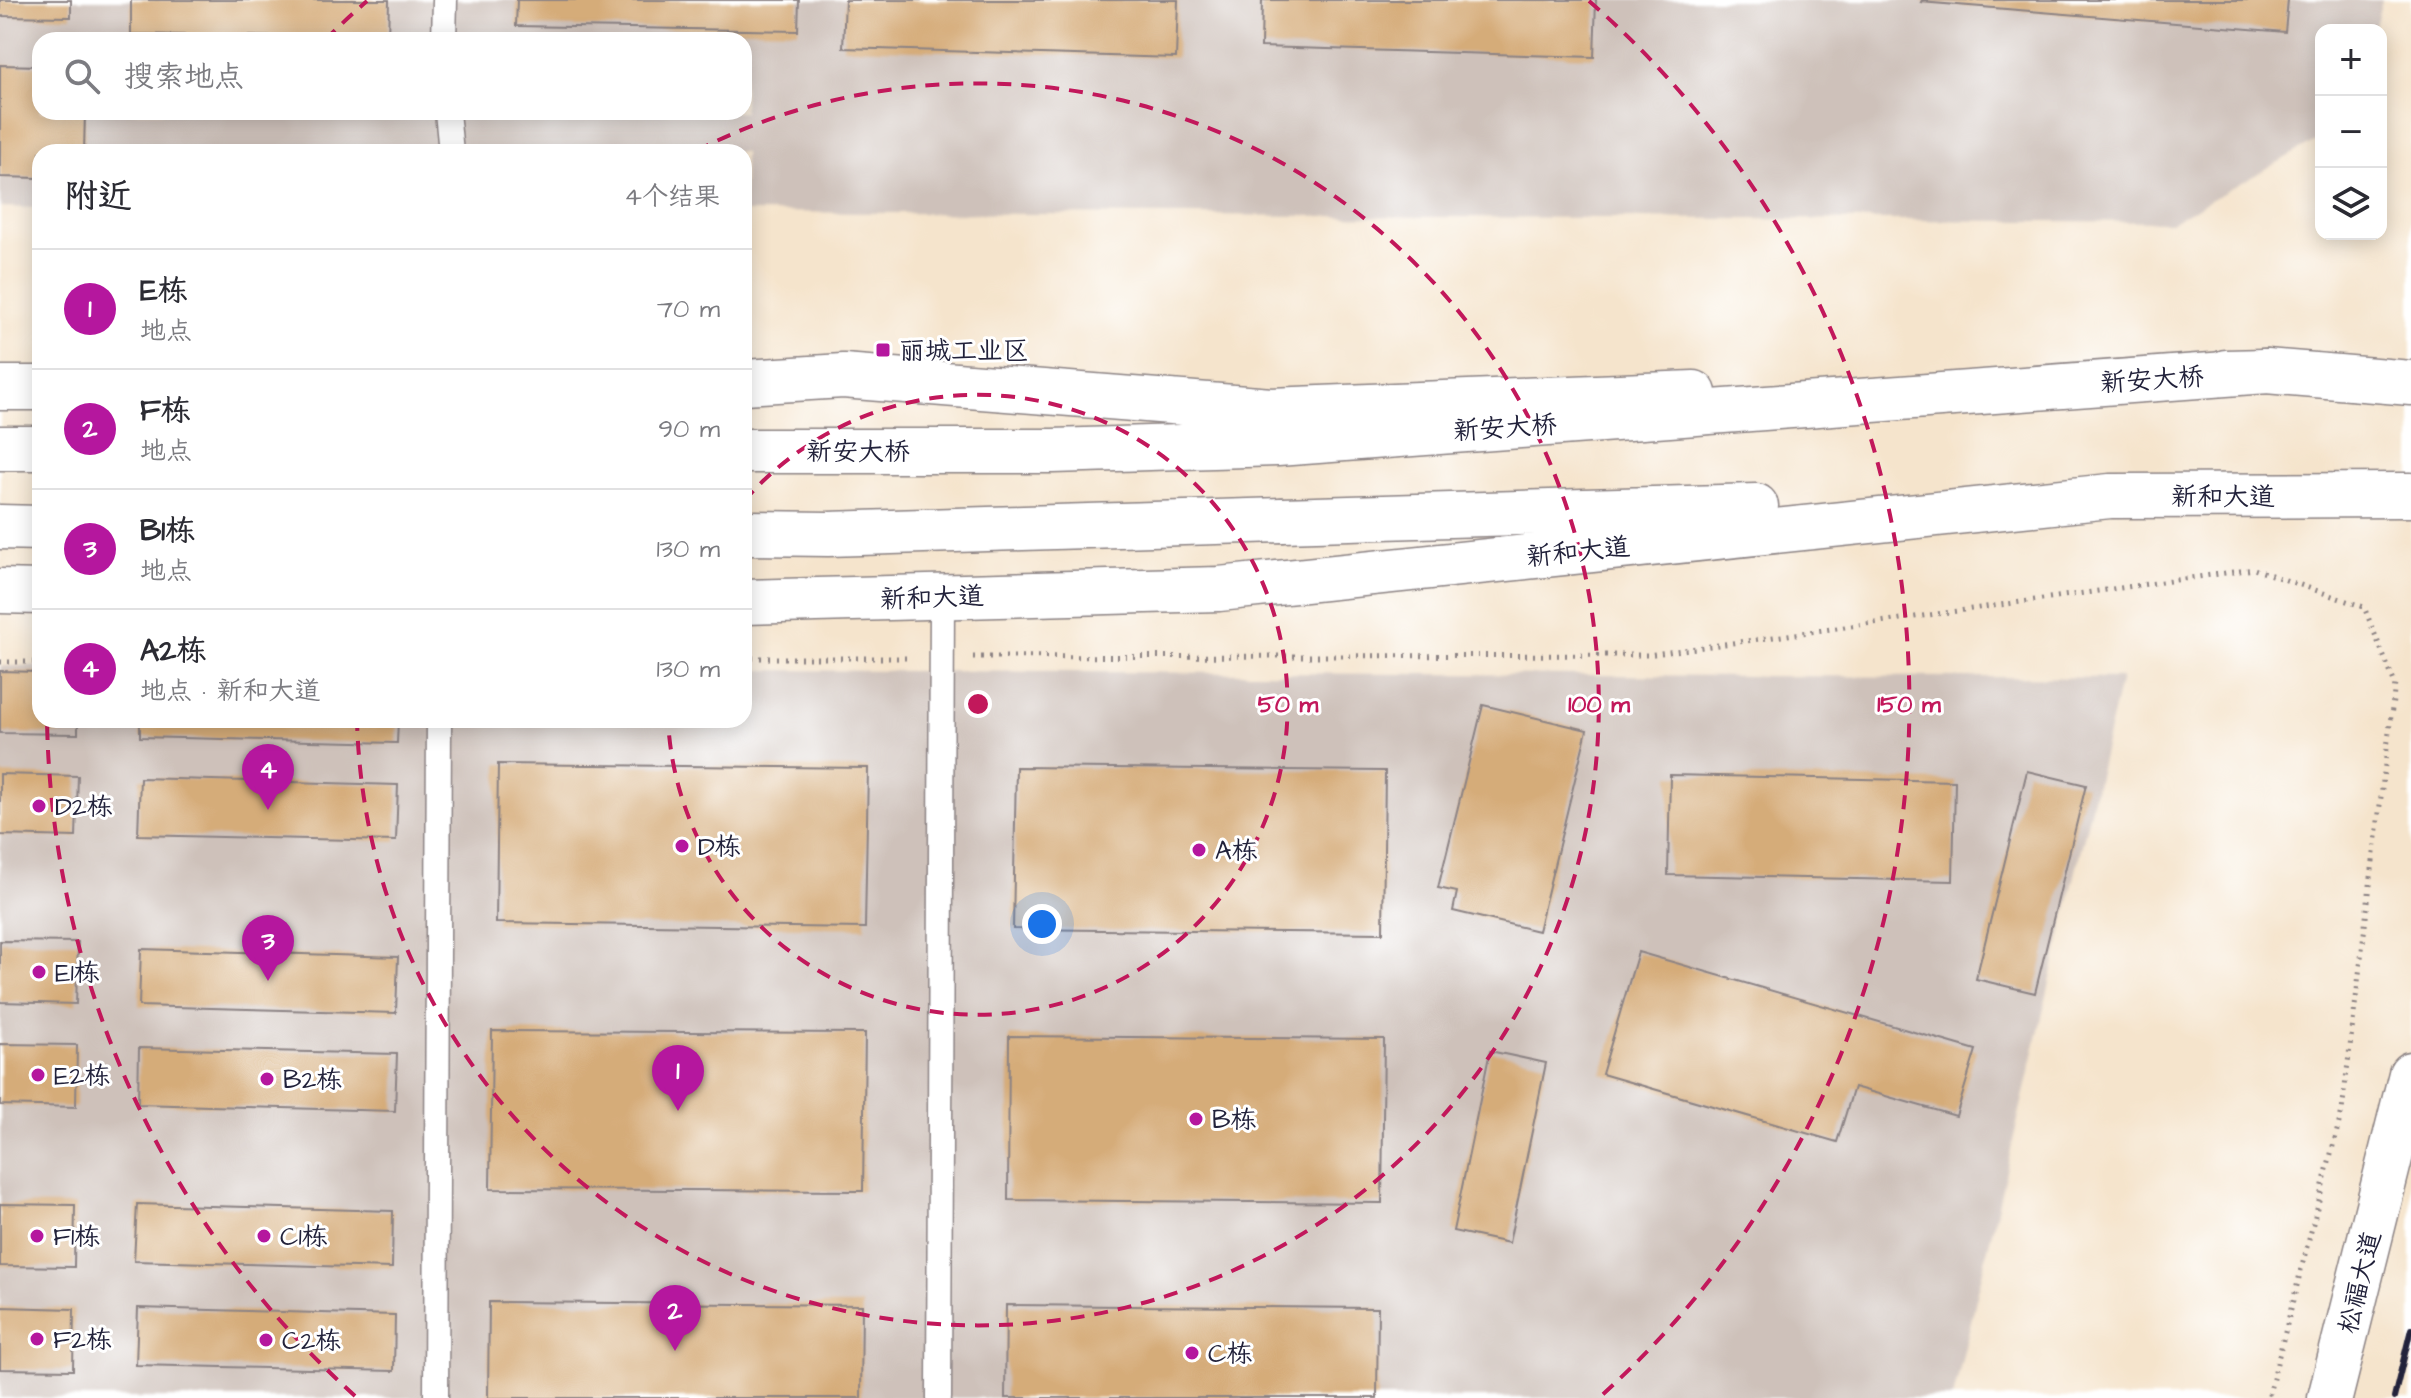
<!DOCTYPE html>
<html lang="zh">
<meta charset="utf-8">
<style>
body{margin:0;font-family:"Architects Daughter","LXGW WenKai TC",sans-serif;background:#f2f2f3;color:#2b2b33}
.controls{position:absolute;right:24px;top:24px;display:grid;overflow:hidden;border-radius:16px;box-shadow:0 4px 20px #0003}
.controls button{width:72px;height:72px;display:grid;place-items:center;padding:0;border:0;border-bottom:2px solid #e1e1e2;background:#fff;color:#2b2b33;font:40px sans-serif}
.you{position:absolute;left:1042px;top:924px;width:28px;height:28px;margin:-20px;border:6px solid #fff;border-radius:50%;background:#1a73e8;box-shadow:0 0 0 12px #1a73e833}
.badge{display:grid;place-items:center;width:52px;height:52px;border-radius:50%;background:#b5179e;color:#fff;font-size:26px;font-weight:700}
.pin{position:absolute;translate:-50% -66px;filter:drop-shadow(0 2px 4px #0008)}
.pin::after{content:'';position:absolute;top:42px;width:28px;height:24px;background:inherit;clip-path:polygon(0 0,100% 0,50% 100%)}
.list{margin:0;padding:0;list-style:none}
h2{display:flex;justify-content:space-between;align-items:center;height:104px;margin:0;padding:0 32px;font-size:34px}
h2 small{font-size:26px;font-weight:400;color:#7c7c81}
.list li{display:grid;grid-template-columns:52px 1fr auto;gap:24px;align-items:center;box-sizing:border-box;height:120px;padding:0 32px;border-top:2px solid #e1e1e2}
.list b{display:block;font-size:30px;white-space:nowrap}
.list p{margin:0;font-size:26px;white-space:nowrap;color:#7c7c81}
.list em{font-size:26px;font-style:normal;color:#7c7c81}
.icon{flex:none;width:44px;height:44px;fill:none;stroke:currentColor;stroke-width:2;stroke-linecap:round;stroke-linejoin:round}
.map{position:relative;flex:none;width:2411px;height:1398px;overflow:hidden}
.search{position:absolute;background:#fff;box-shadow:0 4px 20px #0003;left:32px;top:32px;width:720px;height:88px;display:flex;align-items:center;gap:20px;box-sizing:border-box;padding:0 28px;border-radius:24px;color:#7c7c81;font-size:30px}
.panel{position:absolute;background:#fff;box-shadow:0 4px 20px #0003;left:32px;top:144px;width:720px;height:584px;border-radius:24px}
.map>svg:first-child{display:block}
.industrial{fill:#cec1ba;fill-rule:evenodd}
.building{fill:#d5ac79}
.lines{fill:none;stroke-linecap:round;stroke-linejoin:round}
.service-casing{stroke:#8c8384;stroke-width:27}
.secondary-casing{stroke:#8c8384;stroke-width:47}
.primary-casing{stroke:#8c8384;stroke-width:47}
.path{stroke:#8c8384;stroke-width:5;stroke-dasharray:2 6;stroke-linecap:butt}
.service{stroke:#fff;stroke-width:24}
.secondary{stroke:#fff;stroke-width:44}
.primary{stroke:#fff;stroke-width:44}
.rail{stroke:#22223b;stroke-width:6}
.ring{fill:none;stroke:#c2185b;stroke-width:4;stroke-dasharray:14 10}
.poi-dot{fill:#b5179e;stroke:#fff;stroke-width:3}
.labels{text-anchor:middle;stroke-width:6;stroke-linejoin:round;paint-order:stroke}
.poi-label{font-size:26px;fill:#22223b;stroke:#fff;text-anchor:start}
.street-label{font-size:26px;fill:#22223b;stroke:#fff}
.centre{fill:#c2185b;stroke:#fff;stroke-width:4}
.ring-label{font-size:24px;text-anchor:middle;font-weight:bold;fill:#c2185b;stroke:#fff;stroke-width:6;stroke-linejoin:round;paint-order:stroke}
</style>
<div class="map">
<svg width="2411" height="1398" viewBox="0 0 2411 1398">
<rect width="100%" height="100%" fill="#fff"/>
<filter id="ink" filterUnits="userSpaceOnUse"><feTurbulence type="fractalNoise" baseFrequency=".0125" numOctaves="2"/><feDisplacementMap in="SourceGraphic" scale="16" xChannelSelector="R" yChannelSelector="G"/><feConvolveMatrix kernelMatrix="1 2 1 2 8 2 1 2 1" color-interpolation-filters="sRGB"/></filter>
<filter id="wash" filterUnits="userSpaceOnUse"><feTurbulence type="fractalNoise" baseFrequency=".006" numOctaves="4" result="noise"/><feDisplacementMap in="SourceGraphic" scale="32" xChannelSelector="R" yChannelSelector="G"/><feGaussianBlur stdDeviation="1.8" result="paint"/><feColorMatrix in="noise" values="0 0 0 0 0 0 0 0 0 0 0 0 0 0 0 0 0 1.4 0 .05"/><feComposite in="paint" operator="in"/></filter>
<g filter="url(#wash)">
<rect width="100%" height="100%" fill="#f5e4cc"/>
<g class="industrial">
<path d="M0,0H2382L2374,30H2321V138L2171,222L744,212V152H40V208L0,207ZM40,40H744V112H40Z"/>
<path d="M0,666H40V720H744V670L2121,678L1953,1398H0Z"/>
</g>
<g id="blocks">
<g class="building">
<path d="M0,0H71V17L0,16Z"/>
<path d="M131,0H389L388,39L131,34Z"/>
<path d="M517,0H799L798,31L516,26Z"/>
<path d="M845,0H1178L1176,58L843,48Z"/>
<path d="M1262,0H1596L1594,57L1261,47Z"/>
<path d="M1922,0H2288L2285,32L1921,2Z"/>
<path d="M0,65L40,66V112H85L84,152H40V178L0,177Z"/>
<path d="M0,671L40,672V720H78V734L0,733Z"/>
<path d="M1483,705L1587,730L1538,931L1453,911L1457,892L1438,888Z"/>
<path d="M140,720H398L397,743L140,737Z"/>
<path d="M498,764L868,768L865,928L496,923Z"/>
<path d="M1016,767L1385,771L1383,933L1013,929Z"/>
<path d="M2027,771L2086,785L2035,993L1976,979Z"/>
<path d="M0,774L78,776L76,837L0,835Z"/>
<path d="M1670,775L1955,781L1953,881L1668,875Z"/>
<path d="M140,778L398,785L396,841L138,835Z"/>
<path d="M0,941L78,942L76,1004L0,1002Z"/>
<path d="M141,949L398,957L396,1013L139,1006Z"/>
<path d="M1638,952L1976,1050L1956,1116L1854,1087L1837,1142L1602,1074Z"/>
<path d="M492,1031L865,1033L863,1191L490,1189Z"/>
<path d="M1009,1036L1384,1039L1382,1203L1008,1200Z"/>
<path d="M0,1044L77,1045L76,1107L0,1105Z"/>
<path d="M139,1048L397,1054L395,1111L138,1104Z"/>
<path d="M1490,1051L1546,1063L1509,1243L1453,1231Z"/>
<path d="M0,1204L75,1205L74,1267L0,1266Z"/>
<path d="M137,1204L393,1211L392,1268L134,1261Z"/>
<path d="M489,1302L862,1305L861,1398H488Z"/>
<path d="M1006,1305L1378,1308L1377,1398H1005Z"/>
<path d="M0,1307L74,1309L73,1370L0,1369Z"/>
<path d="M138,1308L395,1315L394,1371L136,1365Z"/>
</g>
</g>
</g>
<g filter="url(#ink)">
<use href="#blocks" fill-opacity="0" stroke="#8c8384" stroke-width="2"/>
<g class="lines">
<g class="service-casing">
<g id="service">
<path d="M444,40L445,0"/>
<path d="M447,112L451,152"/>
<path d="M436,1398L439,720"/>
<path d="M939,1398L942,596"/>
</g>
</g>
<g class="secondary-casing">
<g id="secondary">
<path d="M2226,372L2266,371L2411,383"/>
<path d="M744,382L843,376L1271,410L1694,393"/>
<path d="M0,388H40"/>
<path d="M1282,520L1756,506"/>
<path d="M0,591L40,592"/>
<path d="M744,602L1219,589L2110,496L2411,495"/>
</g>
</g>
<g class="primary-casing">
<g id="primary">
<path d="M0,448H40"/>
<path d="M744,451H1053L1277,444L2266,371"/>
<path d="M0,527L40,528"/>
<path d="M744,533L828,534L1282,520"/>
<path d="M2330,1398L2411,1074"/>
</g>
</g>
<g class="path">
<path d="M973,657L1647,655L2254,569L2364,607L2395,684L2342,1111L2268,1398"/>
<path d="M744,658H911"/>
<path d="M0,662H40"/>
</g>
<use href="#service" class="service"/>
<use href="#secondary" class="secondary"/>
<use href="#primary" class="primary"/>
<path class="rail" d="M2394,1398L2411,1329"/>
</g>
</g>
<g class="ring">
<path d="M744 501A310 310 0 1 1 668 720"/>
<path d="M696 151A621 621 0 1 1 357 720"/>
<path d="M355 1396A931 931 0 0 1 47 720M325 40A931 931 0 0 1 367 1M1589 1A931 931 0 0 1 1601 1396"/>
</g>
<g class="poi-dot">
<rect x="875" y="342" width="16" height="16" rx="4"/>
<circle cx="39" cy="806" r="8"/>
<circle cx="682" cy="846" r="8"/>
<circle cx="1199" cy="850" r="8"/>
<circle cx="39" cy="972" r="8"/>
<circle cx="38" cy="1075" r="8"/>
<circle cx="267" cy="1079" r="8"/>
<circle cx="1196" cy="1119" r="8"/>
<circle cx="37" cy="1236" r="8"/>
<circle cx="264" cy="1236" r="8"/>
<circle cx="37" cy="1339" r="8"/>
<circle cx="266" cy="1340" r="8"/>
<circle cx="1192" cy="1353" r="8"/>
</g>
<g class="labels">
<g class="poi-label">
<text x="899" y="359">丽城工业区</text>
<text x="55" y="815">D2栋</text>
<text x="698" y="855">D栋</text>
<text x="1215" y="859">A栋</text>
<text x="55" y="981">E1栋</text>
<text x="54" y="1084">E2栋</text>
<text x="283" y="1088">B2栋</text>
<text x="1212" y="1128">B栋</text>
<text x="53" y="1245">F1栋</text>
<text x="280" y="1245">C1栋</text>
<text x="53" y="1348">F2栋</text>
<text x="282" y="1349">C2栋</text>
<text x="1208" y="1362">C栋</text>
</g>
<g class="street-label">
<text transform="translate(2152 379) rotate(-4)" y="9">新安大桥</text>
<text transform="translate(1505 427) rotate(-4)" y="9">新安大桥</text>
<text x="858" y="460">新安大桥</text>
<text x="2223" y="505">新和大道</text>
<text transform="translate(1578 551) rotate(-6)" y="9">新和大道</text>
<text transform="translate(932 597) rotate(-2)" y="9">新和大道</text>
<text transform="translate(2359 1282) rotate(-76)" y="9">松福大道</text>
</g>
</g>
<circle cx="978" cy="704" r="12" class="centre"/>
<g class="ring-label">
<text x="1288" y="712">50 m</text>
<text x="1599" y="712">100 m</text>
<text x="1909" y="712">150 m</text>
</g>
</svg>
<div class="controls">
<button>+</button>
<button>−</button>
<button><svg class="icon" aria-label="layers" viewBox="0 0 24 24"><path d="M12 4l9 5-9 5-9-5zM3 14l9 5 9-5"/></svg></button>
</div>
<div class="you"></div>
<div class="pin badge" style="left:678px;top:1111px">1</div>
<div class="pin badge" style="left:675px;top:1351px">2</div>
<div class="pin badge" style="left:268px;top:981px">3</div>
<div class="pin badge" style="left:268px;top:810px">4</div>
<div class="search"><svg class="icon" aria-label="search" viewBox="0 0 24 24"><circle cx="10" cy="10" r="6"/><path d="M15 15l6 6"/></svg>搜索地点</div>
<section class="panel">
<h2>附近<small>4个结果</small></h2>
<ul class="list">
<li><span class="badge">1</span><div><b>E栋</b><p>地点</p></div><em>70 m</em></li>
<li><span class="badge">2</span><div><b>F栋</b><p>地点</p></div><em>90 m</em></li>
<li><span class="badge">3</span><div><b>B1栋</b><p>地点</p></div><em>130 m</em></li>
<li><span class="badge">4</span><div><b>A2栋</b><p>地点 · 新和大道</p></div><em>130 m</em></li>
</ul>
</section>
</div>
